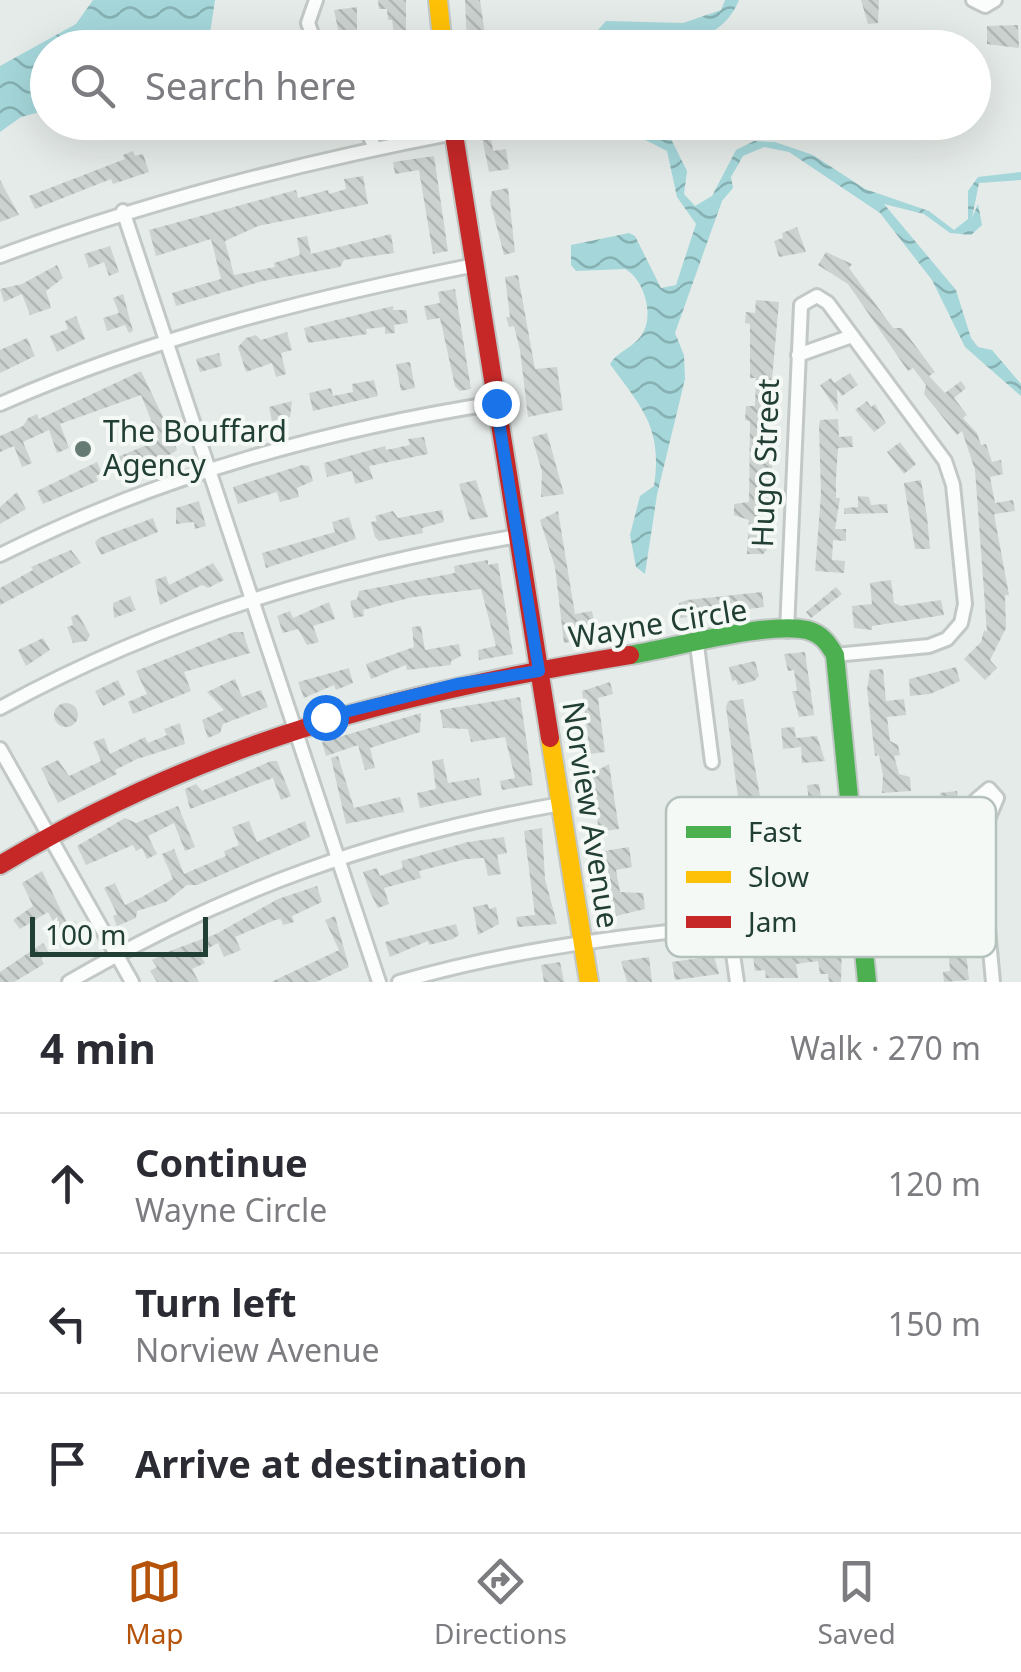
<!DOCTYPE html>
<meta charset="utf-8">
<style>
body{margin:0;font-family:"Noto Sans",sans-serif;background:#f7f7f7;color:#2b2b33}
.scale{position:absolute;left:30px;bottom:25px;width:178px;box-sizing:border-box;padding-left:10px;border:5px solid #223f35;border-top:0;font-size:28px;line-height:35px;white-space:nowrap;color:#223f35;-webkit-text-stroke:8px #f4f9f6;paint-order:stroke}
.stop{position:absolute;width:30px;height:30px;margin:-22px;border:8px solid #1a73e8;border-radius:50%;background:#fff}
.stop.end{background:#1a73e8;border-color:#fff;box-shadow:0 2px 10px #0008}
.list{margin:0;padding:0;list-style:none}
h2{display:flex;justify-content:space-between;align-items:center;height:130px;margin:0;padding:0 40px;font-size:42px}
h2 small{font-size:32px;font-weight:400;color:#7c7c81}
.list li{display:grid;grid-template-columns:65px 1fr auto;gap:30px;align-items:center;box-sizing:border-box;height:140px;padding:0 40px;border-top:2px solid #e1e1e2}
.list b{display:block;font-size:38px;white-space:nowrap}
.list p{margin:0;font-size:32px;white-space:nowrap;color:#7c7c81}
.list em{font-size:32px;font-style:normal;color:#7c7c81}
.icon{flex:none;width:55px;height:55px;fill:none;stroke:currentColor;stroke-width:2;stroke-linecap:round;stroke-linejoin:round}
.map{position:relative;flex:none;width:1021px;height:982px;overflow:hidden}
.search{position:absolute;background:#fff;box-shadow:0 10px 40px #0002;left:30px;right:30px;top:30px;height:110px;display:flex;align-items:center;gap:25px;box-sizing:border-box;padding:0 35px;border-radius:55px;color:#7c7c81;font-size:38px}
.sheet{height:550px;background:#fff}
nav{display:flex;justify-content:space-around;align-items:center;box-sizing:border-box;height:140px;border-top:2px solid #e1e1e2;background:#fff;font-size:28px;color:#7c7c81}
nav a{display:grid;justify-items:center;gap:5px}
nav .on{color:#b45309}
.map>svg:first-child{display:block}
.water{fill:url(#water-waves)}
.building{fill:url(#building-back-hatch)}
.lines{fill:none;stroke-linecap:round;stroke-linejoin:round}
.street-casing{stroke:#c2c8c5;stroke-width:18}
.fast-casing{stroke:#c1c8c5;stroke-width:22}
.slow-casing{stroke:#c1c8c5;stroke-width:22}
.jam-casing{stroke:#c1c8c5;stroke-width:22}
.street{stroke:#fbfcfc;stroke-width:12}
.fast{stroke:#4caf50;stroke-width:18}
.slow{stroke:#ffc107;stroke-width:18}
.jam{stroke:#c62828;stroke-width:18}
.route{stroke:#1a73e8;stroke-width:12}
.poi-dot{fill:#667b74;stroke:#f4f9f6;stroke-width:4}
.labels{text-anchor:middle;stroke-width:8;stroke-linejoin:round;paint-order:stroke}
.poi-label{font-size:30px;fill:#223f35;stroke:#f4f9f6;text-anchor:start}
.street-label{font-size:30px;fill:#223f35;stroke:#f4f9f6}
.key{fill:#f4f9f6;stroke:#b5c1bc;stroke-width:2.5}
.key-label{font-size:28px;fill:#223f35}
</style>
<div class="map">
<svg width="1021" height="982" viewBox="0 0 1021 982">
<defs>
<pattern id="water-waves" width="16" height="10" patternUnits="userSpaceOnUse" patternTransform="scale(2.5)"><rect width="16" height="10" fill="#a5d7da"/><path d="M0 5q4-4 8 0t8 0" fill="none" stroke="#86b0b2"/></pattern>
<pattern id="building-back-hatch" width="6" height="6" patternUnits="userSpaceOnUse" patternTransform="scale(2.5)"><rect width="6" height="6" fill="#ccd2cf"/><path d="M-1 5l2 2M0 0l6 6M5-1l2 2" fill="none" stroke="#afb5b2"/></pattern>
</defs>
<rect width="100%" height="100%" fill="#e5ebe8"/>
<g class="water">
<path d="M93,0H215L208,47L48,48L47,110L21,117L0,132V66L76,24Z"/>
<path d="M725,0H739C718,52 660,43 616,30L604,35L603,47H589L590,39L606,21L683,23L721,10Z"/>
<path d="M612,123H632L671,139L687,171L684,194L695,206L712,196L736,150L754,141L775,142L813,155L865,189L929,211L954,230L968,219V191L978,177L1021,172V180L979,183L972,218L978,204L982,225L971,235L950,233L924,214L884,204L956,290L971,338L978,347L992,350L1021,384V396L965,347L932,280L880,213L789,152L764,147L743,156L731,177L733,188L722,201L675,333L684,355L685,379L657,495L645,574L636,567L630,535L640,496L654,486C663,427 641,407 610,364C617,352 632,348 641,336C655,317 645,280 625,269L576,271L571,265V245L629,233L635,236L661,288L676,285L696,224L677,197L667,151Z"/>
</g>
<g class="building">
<path d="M378,0H406V34L415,38L416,48H396L392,20H388L387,9H379Z"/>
<path d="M465,0H480L487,48L467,45Z"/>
<path d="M861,0H879L878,23L868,24Z"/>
<path d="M357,7V48H342L334,10Z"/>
<path d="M1018,25L1019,48L987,44V26Z"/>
<path d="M479,122H513L514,128L490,132L493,151L506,149L509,169L489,172Z"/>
<path d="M133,151L135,156L143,154L149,172L113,184L111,179L35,209L29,196L125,159L123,155Z"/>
<path d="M434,156L448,251L433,254L419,170L395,174L393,162Z"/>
<path d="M363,176L368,204L258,226L225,241L234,275L275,267L274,263L300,255L297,238L307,236L311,254L391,234L394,253L344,260L340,267L263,281L176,306L172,293L221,279L211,239L156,256L149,230L296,190L298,198L328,190L329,194L346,189L344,179Z"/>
<path d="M0,180L19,215L0,222Z"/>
<path d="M508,188L515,252L504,255L490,201L492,191Z"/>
<path d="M797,227L806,252L779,257L774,241L783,238L782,233Z"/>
<path d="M110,246L119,272L109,276L104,262L89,268L84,254Z"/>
<path d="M826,252L852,264L849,268L893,328H902L935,372L929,376L945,393L961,381L966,388L954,398L967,415L963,418L977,433L981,445L986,444L992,462L1001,460L1003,474L990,477L995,503L1013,500L1015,511L994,514L1009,595H1005L1006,628L990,660L997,668L985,680L964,659L981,642L984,630L987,632L975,470L962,431L957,435L924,394L926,385L913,368L908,371L848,284L818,265Z"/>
<path d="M57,265L63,278L46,291L51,308L30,315L22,294L4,302L0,289L22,284Z"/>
<path d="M518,275L535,369L557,367L563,410L528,417L520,350L514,326L509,327L506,317H510L505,277Z"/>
<path d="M455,289L471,389L460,391L455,386L440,318L427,320L424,306L440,303L438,292Z"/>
<path d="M123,294L133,331L129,333L125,325L107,331L103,318L119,313L113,298Z"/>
<path d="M756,300L779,302L767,434H772L773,452L767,550L763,554H747L749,520L734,515V504L749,502L750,421L745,420L746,406H755L756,378H750V324L745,323L746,312L755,313Z"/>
<path d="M393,306V310H406L408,323L394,325L395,333L385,334V327L366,329L367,334L308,343L304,328Z"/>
<path d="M76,316L85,339L57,352L50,336L68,329L65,321Z"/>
<path d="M287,332L292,350L281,353L286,374L276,377L272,363L246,372L238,347L246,338L256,335L261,340Z"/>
<path d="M27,338L35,356L0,373V350Z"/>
<path d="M219,353L222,366L200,372L196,359Z"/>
<path d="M410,362L415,388L401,391L396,364Z"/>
<path d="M141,371L172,436L177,450L171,454L117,473L115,458L159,440L141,395L60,424L69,448L57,453L49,430L23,442L32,463L22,467L14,446L0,452V436L23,426L28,418L37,414L39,419Z"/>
<path d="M850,373L858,385L842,396L837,389L838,412L820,385L831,378L834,383Z"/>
<path d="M374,380L378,396L313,411L309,393L331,388L333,396L353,392L352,384Z"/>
<path d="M292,401L290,417L272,421L269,407Z"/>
<path d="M867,401L871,407L875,404L886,423L874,432L855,410Z"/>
<path d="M838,419L839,437L852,436L853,447L838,448L836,479V498H840L835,529H846V541L833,540L832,560L845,561L844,573L815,571L821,494L819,426L820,420Z"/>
<path d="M547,433L564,494L541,497L542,472L532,437Z"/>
<path d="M424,437L428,454L369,466L373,479L355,484L352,471L327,477L324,463L385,446L386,450L410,445L408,439Z"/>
<path d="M900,442L916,464L904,474L887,452Z"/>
<path d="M97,462L102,473L96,476L98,481L43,504L37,491Z"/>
<path d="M302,465L309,466L313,481L297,488L299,497L280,502L277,492L238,504L233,487Z"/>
<path d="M476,480L488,517L470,520L459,484Z"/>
<path d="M921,480L927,517L930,549H915L905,490L904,483Z"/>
<path d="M17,492L26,509L0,524V507Z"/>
<path d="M858,496L869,497L871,505L887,504L888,513L844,514V508L858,507Z"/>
<path d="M199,501L206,526L195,529L194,522L176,524V508Z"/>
<path d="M442,510L444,522L422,528L423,533L379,541L375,537L371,522L377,521L375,516L393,511L398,518Z"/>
<path d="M558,511L575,614L592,611L596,631L584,633L585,639L564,643L555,567L540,520Z"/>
<path d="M349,517L356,539L266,568L262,553L335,532L332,522Z"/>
<path d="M153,518L158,532L101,555L95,542L99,538Z"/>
<path d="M71,550L81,563L0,605V588L33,570L31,567Z"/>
<path d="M488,560V565L498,563L513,654L479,660L478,650L496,646L481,589L413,597L363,610L364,616L354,618L350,601L357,599L359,591L455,573L454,566Z"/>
<path d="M213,563L224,580L208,588L202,585L160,605L155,580L166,576L169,585Z"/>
<path d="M891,580L894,603L901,606L941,600L944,615L872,626V630L854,628L852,606L872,604L870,583Z"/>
<path d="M836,587L842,594L811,618L806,612Z"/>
<path d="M762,592L764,607L680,618L679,603L687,600Z"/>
<path d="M130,596L136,610L114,618L113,603Z"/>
<path d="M329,602L335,619L313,626L319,642L307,645L298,629L283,633L277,616L290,611L293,618Z"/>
<path d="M78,614L90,635L87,641L73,643L67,627L73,625L71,617Z"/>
<path d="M421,626L425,650L459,644L461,656L451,661V665L407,670L406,665L371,679L366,664L414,647L412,627Z"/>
<path d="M234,632H243L250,653L184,672L191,691L133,714L128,702L147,694L136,671Z"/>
<path d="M43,638L50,650L26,666L18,650Z"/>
<path d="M805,652L814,715L799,717L792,691H797L794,670L788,671L784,654Z"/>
<path d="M755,661L759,676L754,681L738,685L736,680L732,681L729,667Z"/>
<path d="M956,667L960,681L930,694L910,696L909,679Z"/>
<path d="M349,668L353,683L336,690L334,685L304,698L298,682Z"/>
<path d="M883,669L886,701L904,699L906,715L887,717L890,741L898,745L900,755L894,756L899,774L910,777L911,791L882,793L883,775L879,755L875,756L867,689L870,670Z"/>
<path d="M235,679L242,697L261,690L268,707L223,724L220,733L208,738L202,720L224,710L207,692Z"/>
<path d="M118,680L125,695L103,706L95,691Z"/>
<path d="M610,682L613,694L598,698L605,752L590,754L582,691Z"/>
<path d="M520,697L533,785L502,790L500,781L515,778L505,737L471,742L468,729L443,728L440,710Z"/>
<path d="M743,699L764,819L734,822V812H740L726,707L728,701Z"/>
<circle cx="66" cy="715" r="12"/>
<path d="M421,713L420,732L370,748L375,768L365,770L358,745L326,756L322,742Z"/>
<path d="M180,723L185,744L137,759L115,770L117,774L58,803L41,768L58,760L69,776L101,761L93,742L104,738L110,754L145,737L148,743L167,735L164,729Z"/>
<path d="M794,727L796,738L817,736L825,761L802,763L801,747L783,749L781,728Z"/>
<path d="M338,756L354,808L400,797L404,812L346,824L331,758Z"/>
<path d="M443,759L448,783L479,778L482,795L420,808L417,793L436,789L432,761Z"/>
<path d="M271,761H277L291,796L281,800L273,778L190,809L185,789L196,784L202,791Z"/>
<path d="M609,764L619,829L605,831L604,825L598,826L593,773Z"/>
<path d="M819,784L834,885V895L825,896L824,891L818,892L816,873H822L820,850L805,851L802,821L811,820L807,785Z"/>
<path d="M957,791L960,813L951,814L954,826L942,828L937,803H941L940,793Z"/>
<path d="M178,806L195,847L185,851L174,823L148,836L157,854L147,859L142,848L136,851L133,845L86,865L77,846L125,818L136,823Z"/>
<path d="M249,821L257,842L305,821L310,837L197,885H187L166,902L137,911L136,918L117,926L113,916L117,914L104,888L115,883L125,905L142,897L173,879L162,854L174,849L184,874L226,856L224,851L239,845L232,827Z"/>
<path d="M542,828L545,879L557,924L518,927L516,917L535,915L524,831Z"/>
<path d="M504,837L507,853L497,855L501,874L488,876L484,858L466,859L419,871L421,878L384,888L389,904L378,908L370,892L363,872L377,868L380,876L403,868L401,861L468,842Z"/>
<path d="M629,847L632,867L616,870L620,892L643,893L645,909L616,916L604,851Z"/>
<path d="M42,871L68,925L75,921L83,935L68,949L48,912L20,929L13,920L33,906L22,883Z"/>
<path d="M690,882L692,898L667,900L665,885Z"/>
<path d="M317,886L322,902L292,916L294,922L283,925L281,919L275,920L235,937L241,950L224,957L218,943L199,953L205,963L192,969L199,982H157L150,971L157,967L152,960L167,952L216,934L278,899Z"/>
<path d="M960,894L969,980L944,982L943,972L950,971L945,906L947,896Z"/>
<path d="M909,897L916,927L924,926L925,941L903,943L904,956L889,958L886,934L892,933V904L895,898Z"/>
<path d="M488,904L489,909L496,907L499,924L478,935L473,907Z"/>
<path d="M335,916L349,967L316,982H271L339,950L325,920Z"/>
<path d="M456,924L459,935L453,939L429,945L428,941L390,957L385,942Z"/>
<path d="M837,925L842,942L841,982H829L828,974H820L818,961L796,964L798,978H766L765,970L755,971L752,951L815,935V928Z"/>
<path d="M43,943L49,953L41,958L44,964L14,982H0V972Z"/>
<path d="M714,956L719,974L675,980L672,962Z"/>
<path d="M649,957L652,982H627L621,961Z"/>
<path d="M560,962L564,982H544L541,965Z"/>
</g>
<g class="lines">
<g class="street-casing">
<g id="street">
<path d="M316,0L308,23L317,48"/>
<path d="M973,0L985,6L995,0"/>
<path d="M363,122L375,148"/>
<path d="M123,211L379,982"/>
<path d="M0,256C149,201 298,163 454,133"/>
<path d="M798,355L852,336"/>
<path d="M0,404C153,337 311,298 475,265"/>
<path d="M0,555C156,477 324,430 496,403"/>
<path d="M787,631L801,305L817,296L828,303L945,461L953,485L965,604L961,623L947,639L929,646L835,655"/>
<path d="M697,645L712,762"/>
<path d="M0,708C163,619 336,567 518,536"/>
<path d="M0,749L132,982"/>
<path d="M980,838L997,798L989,789L976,800L993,982"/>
<path d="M729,926L737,982"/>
<path d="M69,982C228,889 379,836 561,804"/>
<path d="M399,982C550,938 704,928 860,913"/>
</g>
</g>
<g class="fast-casing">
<path id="fast" d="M630,655C673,648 768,621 807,630C822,634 828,643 835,655L867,982"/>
</g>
<g class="slow-casing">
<g id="slow">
<path d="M438,0L443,48"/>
<path d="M550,738L589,982"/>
</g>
</g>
<g class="jam-casing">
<g id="jam">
<path d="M452,122L550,738"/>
<path d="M0,865C206,742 395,693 630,655"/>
</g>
</g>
<use href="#street" class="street"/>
<use href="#fast" class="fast"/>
<use href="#slow" class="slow"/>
<use href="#jam" class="jam"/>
</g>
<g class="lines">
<path class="route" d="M325,717L457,684L539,671L496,403"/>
</g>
<circle class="poi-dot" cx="83" cy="449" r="10"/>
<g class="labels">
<g class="poi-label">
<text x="103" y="442">The Bouffard<tspan x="103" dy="34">Agency</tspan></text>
</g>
<g class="street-label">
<text transform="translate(766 463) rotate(-88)" y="10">Hugo Street</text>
<text transform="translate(658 624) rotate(-9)" y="10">Wayne Circle</text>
<text transform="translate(590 815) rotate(81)" y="10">Norview Avenue</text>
</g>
</g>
<rect x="666" y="797" width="330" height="160" rx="15" class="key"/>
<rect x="686" y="826" width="45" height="12" fill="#4caf50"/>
<rect x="686" y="871" width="45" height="12" fill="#ffc107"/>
<rect x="686" y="916" width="45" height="12" fill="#c62828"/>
<g class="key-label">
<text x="748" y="842">Fast</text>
<text x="748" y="887">Slow</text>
<text x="748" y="932">Jam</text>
</g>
</svg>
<div class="scale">100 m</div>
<div class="stop" style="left:325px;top:717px"></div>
<div class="stop end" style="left:496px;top:403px"></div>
<div class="search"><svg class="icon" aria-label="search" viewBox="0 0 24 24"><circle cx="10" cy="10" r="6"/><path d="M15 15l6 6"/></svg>Search here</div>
</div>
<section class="sheet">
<h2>4 min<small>Walk · 270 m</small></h2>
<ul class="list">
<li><svg class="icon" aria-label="ahead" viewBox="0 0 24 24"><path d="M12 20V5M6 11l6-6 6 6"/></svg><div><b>Continue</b><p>Wayne Circle</p></div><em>120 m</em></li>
<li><svg class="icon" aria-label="left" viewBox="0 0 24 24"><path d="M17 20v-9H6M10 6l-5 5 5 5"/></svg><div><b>Turn left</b><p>Norview Avenue</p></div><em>150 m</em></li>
<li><svg class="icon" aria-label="arrive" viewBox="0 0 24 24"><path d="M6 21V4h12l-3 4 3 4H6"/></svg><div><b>Arrive at destination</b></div></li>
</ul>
</section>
<nav>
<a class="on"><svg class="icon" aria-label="map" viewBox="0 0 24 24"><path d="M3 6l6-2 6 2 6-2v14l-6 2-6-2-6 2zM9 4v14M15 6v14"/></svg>Map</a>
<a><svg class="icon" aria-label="directions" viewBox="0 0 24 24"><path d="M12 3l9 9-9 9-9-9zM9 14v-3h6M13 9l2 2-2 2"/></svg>Directions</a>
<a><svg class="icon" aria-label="saved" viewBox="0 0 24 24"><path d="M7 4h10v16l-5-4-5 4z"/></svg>Saved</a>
</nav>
